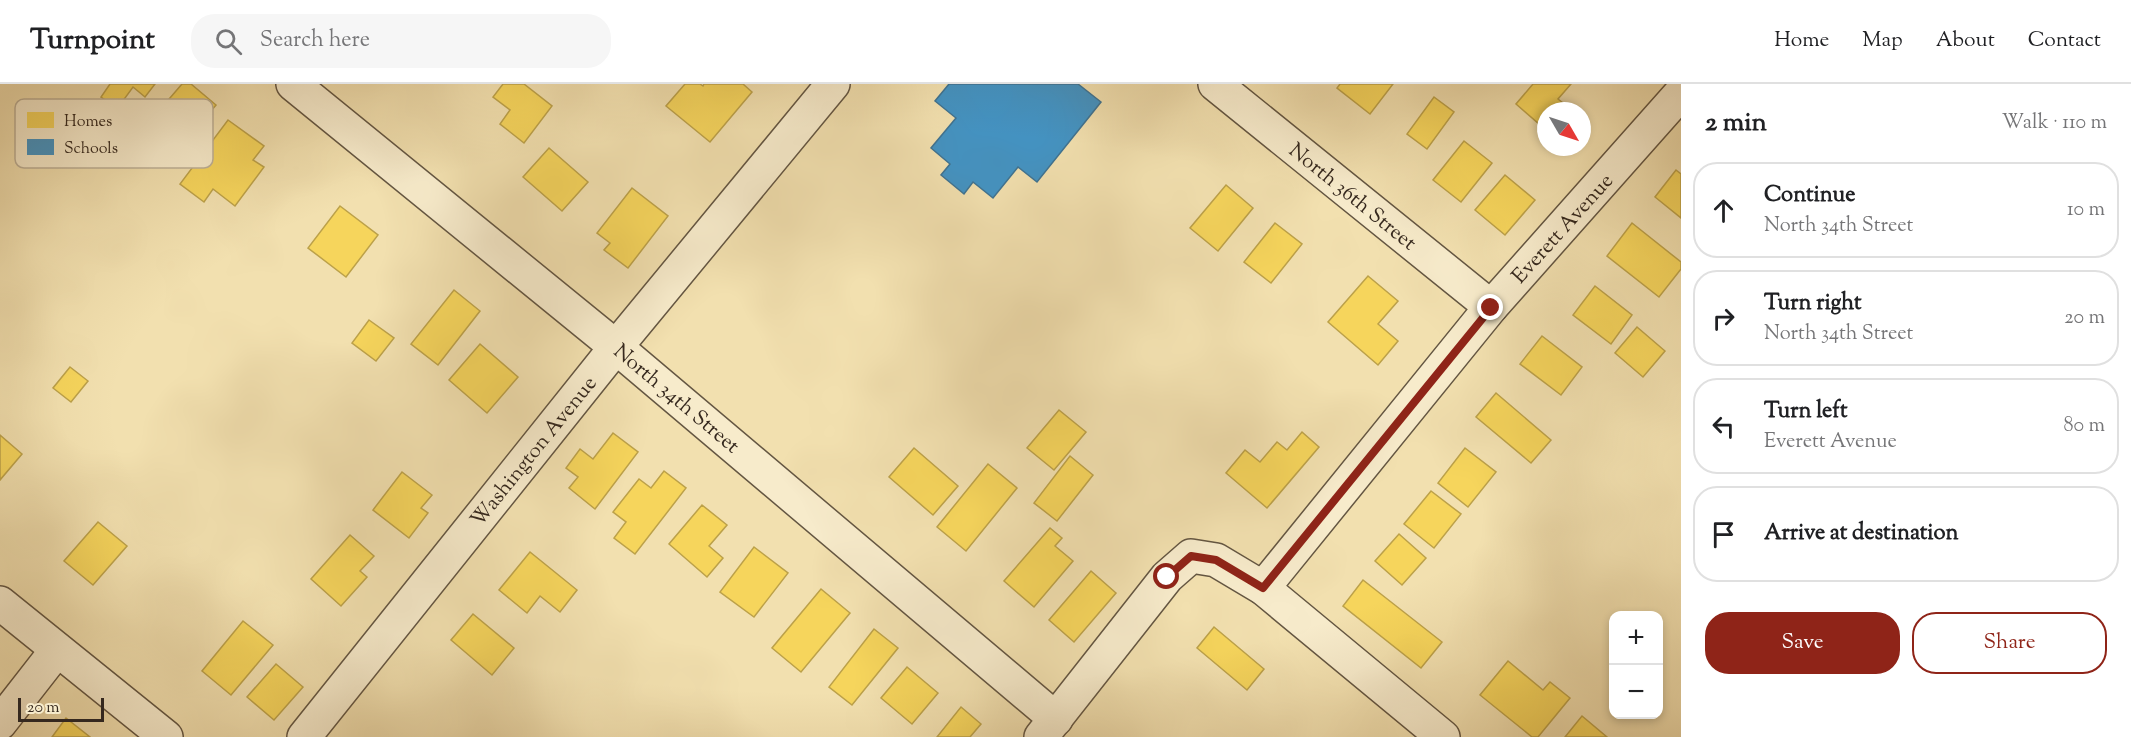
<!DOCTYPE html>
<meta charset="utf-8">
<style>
body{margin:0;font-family:"Sorts Mill Goudy",serif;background:#f6f6f6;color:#202124}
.controls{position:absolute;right:18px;bottom:18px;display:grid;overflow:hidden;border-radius:12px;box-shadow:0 3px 9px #0003}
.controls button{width:54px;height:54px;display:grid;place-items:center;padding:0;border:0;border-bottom:2px solid #e0e0e0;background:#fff;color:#202124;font:30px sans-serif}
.compass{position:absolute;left:1537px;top:18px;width:54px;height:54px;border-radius:50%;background:#fff;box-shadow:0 3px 9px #0003;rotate:129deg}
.scale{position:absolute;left:18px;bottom:15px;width:86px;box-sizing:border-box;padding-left:6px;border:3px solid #35281e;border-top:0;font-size:16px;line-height:21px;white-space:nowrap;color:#35281e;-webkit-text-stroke:4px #f7ebcb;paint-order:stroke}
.stop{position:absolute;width:18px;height:18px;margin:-14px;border:4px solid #8f2418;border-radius:50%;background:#fff}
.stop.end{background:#8f2418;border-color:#fff;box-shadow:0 2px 6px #0008}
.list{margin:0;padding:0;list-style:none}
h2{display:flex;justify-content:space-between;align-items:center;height:78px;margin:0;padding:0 24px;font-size:26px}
h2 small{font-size:20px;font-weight:400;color:#757577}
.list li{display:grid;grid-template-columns:39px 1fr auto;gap:18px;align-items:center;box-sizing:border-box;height:96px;margin:0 12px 12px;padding:0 12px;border:2px solid #e0e0e0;border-radius:24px}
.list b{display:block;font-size:22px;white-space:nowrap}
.list p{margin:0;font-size:20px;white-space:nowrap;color:#757577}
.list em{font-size:20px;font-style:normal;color:#757577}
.actions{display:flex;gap:12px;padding:18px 24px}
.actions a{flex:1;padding:14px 0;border:2px solid #8f2418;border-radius:24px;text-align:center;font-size:21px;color:#8f2418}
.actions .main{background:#8f2418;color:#fff}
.icon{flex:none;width:33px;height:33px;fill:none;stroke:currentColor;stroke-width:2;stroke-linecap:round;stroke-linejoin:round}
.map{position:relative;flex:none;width:1681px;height:653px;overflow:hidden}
header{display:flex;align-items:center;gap:36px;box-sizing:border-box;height:84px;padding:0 30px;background:#fff;border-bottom:2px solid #e0e0e0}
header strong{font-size:28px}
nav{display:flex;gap:33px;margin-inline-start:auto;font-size:21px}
.search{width:420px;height:54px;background:#f6f6f6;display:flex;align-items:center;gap:15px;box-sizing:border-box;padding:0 21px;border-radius:24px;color:#757577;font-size:22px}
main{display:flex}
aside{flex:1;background:#fff}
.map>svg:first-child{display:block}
.homes{fill:#f6d55c;stroke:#bca149;stroke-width:1.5}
.schools{fill:#4393c3;stroke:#3f7392;stroke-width:1.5}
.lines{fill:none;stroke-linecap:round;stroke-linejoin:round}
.minor-casing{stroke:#645642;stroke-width:36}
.minor{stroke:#f7ebcb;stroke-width:33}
.route{stroke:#8f2418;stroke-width:8}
.labels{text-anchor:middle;stroke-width:6;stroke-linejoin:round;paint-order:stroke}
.street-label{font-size:21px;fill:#35281e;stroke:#f7ebcb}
.key{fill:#f7ebcb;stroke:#bdb097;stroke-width:1.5}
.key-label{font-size:16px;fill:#35281e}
</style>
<header>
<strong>Turnpoint</strong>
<div class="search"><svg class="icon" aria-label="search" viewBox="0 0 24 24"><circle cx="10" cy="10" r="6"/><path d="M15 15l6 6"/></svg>Search here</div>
<nav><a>Home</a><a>Map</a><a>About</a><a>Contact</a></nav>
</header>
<main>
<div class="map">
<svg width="1681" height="653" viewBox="0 0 1681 653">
<rect width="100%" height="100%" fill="#f2e0af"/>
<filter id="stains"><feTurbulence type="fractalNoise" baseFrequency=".00333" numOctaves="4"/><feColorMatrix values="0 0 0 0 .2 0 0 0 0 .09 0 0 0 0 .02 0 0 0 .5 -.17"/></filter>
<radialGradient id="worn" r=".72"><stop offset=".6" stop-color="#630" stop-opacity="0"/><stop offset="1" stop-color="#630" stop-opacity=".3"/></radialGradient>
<g class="homes">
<path d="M110,0H155L145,13L133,3L117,25L101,13Z"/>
<path d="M182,0H191L216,21L181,62L151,36Z"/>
<path d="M503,0H524L552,22L524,59L500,40L510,26L493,13Z"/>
<path d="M685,0H700L703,2L704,0H743L752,8L710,58L666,22Z"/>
<path d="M1340,0H1393L1370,30L1337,4Z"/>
<path d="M1533,0H1571L1558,15L1573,27H1546V46L1516,20Z"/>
<path d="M1434,13L1454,28L1427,65L1407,50Z"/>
<path d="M228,36L264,62L253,76L264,83L235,122L213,105L204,118L180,100Z"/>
<path d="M1464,57L1492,79L1461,118L1433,96Z"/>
<path d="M549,64L588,98L562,127L523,93Z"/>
<path d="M1676,86L1681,90V134L1655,113Z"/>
<path d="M1505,91L1535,116L1505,151L1475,126Z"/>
<path d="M1226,101L1253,124L1218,167L1190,144Z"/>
<path d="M632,104L668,132L628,184L604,166L610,159L597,149Z"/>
<path d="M340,122L378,151L346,193L308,164Z"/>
<path d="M1275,139L1302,160L1271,199L1244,178Z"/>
<path d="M1632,139L1681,178V185L1659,213L1607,172Z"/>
<path d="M1368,192L1398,217L1378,240L1398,257L1378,281L1328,238Z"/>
<path d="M1595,202L1632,231L1611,260L1573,231Z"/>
<path d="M454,206L480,227L438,281L411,260Z"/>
<path d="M369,236L394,254L376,277L352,259Z"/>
<path d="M1637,243L1665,267L1643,293L1615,269Z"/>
<path d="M1542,252L1582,283L1561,311L1520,280Z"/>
<path d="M480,260L518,293L487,329L449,296Z"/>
<path d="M70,283L88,297L71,318L53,304Z"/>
<path d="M1496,309L1551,356L1531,379L1476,333Z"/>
<path d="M1059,326L1086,348L1054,386L1027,364Z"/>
<path d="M1302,348L1319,363L1267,424L1226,389L1245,366L1260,378L1277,358L1287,366Z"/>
<path d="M613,349L638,368L595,425L569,404L578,393L566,384L580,365L593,375Z"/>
<path d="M0,351L22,370L0,396Z"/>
<path d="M914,364L958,402L933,431L889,393Z"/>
<path d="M1465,364L1496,388L1468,423L1438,399Z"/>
<path d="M1070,372L1093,391L1057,437L1034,419Z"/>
<path d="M988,380L1017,404L966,467L937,443Z"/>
<path d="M664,387L686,404L635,470L614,454L626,438L613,428L639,395L651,404Z"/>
<path d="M402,388L432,411L421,424L428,429L409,454L373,426Z"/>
<path d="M1431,407L1461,430L1434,464L1404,440Z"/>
<path d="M702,421L727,441L709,462L723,474L707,493L669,460Z"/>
<path d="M98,438L127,462L93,501L64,477Z"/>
<path d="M1050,444L1062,454L1055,462L1073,477L1034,523L1004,497Z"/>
<path d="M1399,450L1426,474L1402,501L1375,477Z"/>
<path d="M350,451L374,472L360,487L367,493L341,522L311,495Z"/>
<path d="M754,463L788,489L754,533L720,508Z"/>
<path d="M530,468L577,506L560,528L540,512L527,529L499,506Z"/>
<path d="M1091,487L1116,509L1074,558L1049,536Z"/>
<path d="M1363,496L1442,558L1421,584L1343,522Z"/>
<path d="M821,505L850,529L801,588L772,564Z"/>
<path d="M473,530L514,564L492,591L451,556Z"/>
<path d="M243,537L273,561L231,611L202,587Z"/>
<path d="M1214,543L1264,585L1247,606L1197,564Z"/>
<path d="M874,545L898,564L852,621L829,603Z"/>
<path d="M1508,577L1543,606L1550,598L1570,614L1538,653H1532L1480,611Z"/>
<path d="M276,580L303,603L274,636L247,613Z"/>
<path d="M907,583L938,609L912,640L881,614Z"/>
<path d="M961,623L981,640L970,653H937Z"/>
<path d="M1582,632L1607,653H1565Z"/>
<path d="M66,634L90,653H52Z"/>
</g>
<path class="schools" d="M949,0H1078L1101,18L1037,98L1018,83L993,114L973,98L964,110L941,91L950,80L931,64L956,34L935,17Z"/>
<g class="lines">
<g class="minor-casing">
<g id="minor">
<path d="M293,0L616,263L1056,635"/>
<path d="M1215,0L1491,223"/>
<path d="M1263,504L1491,223L1681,9"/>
<path d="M0,519L166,653"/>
<path d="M0,639L57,566"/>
<path d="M304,653L616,263L833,0"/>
<path d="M1041,653L1167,493L1191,472L1216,476L1263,504L1443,653"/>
</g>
</g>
<use href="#minor" class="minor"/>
</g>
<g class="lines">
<path class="route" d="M1167,493L1191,472L1216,476L1263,504L1491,224"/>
</g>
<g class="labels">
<g class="street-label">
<text transform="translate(1353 112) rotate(39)" y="7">North 36th Street</text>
<text transform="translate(1562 144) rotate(-48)" y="7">Everett Avenue</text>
<text transform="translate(677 314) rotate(40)" y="7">North 34th Street</text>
<text transform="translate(533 367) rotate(-51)" y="7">Washington Avenue</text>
</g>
</g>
<rect x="15" y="15" width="198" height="69" rx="9" class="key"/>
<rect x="27" y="28" width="27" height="16" fill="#f6d55c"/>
<rect x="27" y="55" width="27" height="16" fill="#4393c3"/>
<g class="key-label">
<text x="64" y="42">Homes</text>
<text x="64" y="69">Schools</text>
</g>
<rect width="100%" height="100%" filter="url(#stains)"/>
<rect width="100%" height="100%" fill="url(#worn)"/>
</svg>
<div class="controls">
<button>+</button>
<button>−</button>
</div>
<svg class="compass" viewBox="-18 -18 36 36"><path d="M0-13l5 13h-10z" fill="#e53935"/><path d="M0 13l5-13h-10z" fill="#757577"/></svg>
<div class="scale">20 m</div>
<div class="stop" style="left:1167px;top:493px"></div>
<div class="stop end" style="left:1491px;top:224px"></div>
</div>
<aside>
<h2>2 min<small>Walk · 110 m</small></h2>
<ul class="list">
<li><svg class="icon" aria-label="ahead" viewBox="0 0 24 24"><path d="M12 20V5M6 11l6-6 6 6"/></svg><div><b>Continue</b><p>North 34th Street</p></div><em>10 m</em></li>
<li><svg class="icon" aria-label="right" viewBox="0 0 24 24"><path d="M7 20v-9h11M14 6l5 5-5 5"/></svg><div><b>Turn right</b><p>North 34th Street</p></div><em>20 m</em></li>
<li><svg class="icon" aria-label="left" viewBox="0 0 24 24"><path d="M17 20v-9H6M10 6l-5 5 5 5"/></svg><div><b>Turn left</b><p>Everett Avenue</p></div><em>80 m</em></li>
<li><svg class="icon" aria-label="arrive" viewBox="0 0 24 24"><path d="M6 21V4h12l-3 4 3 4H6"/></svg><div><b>Arrive at destination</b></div></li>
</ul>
<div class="actions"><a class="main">Save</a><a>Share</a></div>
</aside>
</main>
